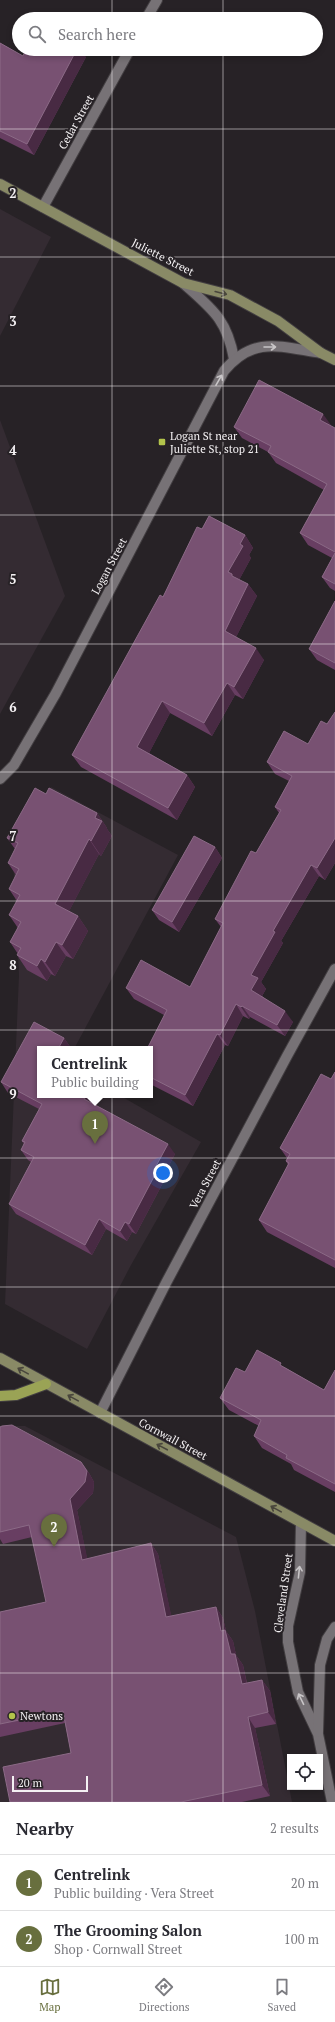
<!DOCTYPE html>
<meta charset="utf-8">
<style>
body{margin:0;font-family:"PT Serif",serif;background:#f7f7f7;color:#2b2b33}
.controls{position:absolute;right:12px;bottom:12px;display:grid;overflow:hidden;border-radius:0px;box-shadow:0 2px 6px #0003}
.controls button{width:36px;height:36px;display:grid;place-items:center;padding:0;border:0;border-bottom:1px solid #e1e1e2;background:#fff;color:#2b2b33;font:20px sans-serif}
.scale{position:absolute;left:12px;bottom:10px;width:76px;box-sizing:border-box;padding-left:4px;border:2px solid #f4f1f3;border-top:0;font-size:11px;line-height:14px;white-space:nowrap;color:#f4f1f3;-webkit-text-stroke:3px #272226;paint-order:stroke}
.you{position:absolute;left:163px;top:1173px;width:14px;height:14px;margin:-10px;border:3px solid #fff;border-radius:50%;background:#1a73e8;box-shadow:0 0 0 6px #1a73e833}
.badge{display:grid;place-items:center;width:26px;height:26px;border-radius:50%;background:#686f3e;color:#fff;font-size:13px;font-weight:700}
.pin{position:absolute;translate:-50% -33px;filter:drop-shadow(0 1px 2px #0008)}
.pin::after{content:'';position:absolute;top:21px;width:14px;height:12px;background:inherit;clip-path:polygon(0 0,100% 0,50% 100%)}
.popup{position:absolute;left:37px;top:1046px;width:116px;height:52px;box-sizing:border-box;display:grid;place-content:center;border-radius:0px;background:#fff;filter:drop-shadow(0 1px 3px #0005);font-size:13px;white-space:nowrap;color:#7c7c81}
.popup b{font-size:15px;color:#2b2b33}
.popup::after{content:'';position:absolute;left:50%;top:100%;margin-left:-8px;border:8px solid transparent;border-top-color:#fff}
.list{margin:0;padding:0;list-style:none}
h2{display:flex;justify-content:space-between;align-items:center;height:52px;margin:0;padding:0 16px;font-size:17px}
h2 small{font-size:13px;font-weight:400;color:#7c7c81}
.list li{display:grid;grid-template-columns:26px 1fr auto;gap:12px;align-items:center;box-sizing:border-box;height:56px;padding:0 16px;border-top:1px solid #e1e1e2}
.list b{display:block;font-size:15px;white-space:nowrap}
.list p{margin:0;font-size:13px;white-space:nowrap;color:#7c7c81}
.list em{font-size:13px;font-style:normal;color:#7c7c81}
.icon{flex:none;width:22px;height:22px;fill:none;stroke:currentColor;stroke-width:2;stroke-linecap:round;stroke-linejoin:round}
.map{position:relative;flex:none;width:335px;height:1802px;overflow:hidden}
.search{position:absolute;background:#fff;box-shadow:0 2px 6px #0003;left:12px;right:12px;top:12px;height:44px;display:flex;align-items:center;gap:10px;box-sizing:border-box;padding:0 14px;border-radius:22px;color:#7c7c81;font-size:15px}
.sheet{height:164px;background:#fff}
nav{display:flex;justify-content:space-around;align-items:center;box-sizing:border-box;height:56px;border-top:1px solid #e1e1e2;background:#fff;font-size:11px;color:#7c7c81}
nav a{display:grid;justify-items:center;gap:2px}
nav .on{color:#686f3e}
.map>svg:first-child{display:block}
.built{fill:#342b32}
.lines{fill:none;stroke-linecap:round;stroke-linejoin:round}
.minor-casing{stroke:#423e41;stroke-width:12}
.secondary-casing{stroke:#423e41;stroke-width:12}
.primary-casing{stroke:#423e41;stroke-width:12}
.minor{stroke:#777276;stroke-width:10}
.secondary{stroke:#898a66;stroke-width:10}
.primary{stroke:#9aa355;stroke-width:10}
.wall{fill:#683e62}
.shaded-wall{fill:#482a43}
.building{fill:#785172;stroke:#8b6a86}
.oneway{stroke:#49463c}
.oneway2{stroke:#c8c5c7}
.grid{fill:none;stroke:#f4f1f3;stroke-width:1;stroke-opacity:0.55}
.poi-dot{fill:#b2c34b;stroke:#272226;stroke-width:1.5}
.labels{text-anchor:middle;stroke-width:4;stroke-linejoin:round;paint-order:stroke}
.street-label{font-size:11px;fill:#f4f1f3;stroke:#272226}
.poi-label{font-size:11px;fill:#f4f1f3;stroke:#272226;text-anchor:start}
.grid-label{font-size:13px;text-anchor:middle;font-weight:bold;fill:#f4f1f3;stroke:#272226;stroke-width:4;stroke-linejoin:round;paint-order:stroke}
</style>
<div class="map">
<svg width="335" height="1802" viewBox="0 0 335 1802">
<rect width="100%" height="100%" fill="#272226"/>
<g class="built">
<path d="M0,209L51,237L0,336Z"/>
<path d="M0,420L65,596L0,714Z"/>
<path d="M51,787L178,855L74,1049H40V1095H119L201,1142L131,1265L87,1349L5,1304L19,975L13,858Z"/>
<path d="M0,1426H25L236,1537L255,1611L292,1802H0Z"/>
</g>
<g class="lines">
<g class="minor-casing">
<g id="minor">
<path d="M146,19L157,0"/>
<path d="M43,207L130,49"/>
<path d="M183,283C212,309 227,319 234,359"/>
<path d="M0,779L14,765L56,693L224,371C254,335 281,347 321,353"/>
<path d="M100,1413L166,1283L287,1056L335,969"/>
<path d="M301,1523L300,1572L288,1626V1642L298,1692L318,1734L332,1802"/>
<path d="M318,1732L320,1665L327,1639L335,1627"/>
</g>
</g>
<g class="secondary-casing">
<g id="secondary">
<path d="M0,184L183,283L230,295L278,321L321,353L335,360"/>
<path d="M0,1358L335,1541"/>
</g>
</g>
<g class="primary-casing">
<path id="primary" d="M0,1396L16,1395L46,1384"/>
</g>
<use href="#minor" class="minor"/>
<use href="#secondary" class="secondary"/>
<use href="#primary" class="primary"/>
</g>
<g class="wall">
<path d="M0,43L23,56L86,57L34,155L0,138Z"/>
<path d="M331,425L330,426L335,428V591L330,588L322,577L332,558L308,545L300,533L324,490L276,463L268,452L242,438L234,427Z"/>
<path d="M202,529L245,535L253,548L249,555L251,558L239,580L248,584L257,596L236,637L264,660L243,699L235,695L212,736L170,713L149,753L187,775L195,787L177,820L81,767L72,755Z"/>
<path d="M335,601V670L317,660L309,649Z"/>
<path d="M335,712V863L325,880L319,876L281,941L283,943L261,982L266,989L262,996L293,1022L285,1036L250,1017L249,1019L243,1016L228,1046L225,1045L193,1106L150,1084V1049L164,1015L134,999L126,988L190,987L221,927L215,919L256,853L279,813L275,807L289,781L275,774L267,762L308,744L327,724Z"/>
<path d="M46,794L97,813L107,828V829L112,836L101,856L99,854L69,911L78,916L88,931L73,959L66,956L55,976L51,974L47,981L27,970L17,955L18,954L10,942L18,928L9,915L17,901L9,889L16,875L8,863L15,849L7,838Z"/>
<path d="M215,847L222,858L179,932L159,920L152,910Z"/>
<path d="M64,1038L71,1048L40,1095H98L93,1104L175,1154L163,1177L165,1179L136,1234L132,1232L127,1241L106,1229L92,1255L16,1214L9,1204L31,1162L28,1160L21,1150L24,1144L22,1141L39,1109L8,1093L1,1082Z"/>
<path d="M335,1072V1268L267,1232L259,1220L288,1165L286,1161L287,1158L280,1148L331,1079Z"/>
<path d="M284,1367L324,1390L335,1370V1492L294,1470L291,1464L262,1448L254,1436L259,1426L229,1410L220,1398L245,1372Z"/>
<path d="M0,1427L81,1462L89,1473L94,1482L93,1493L77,1510L87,1559L151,1543L158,1554L171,1616L216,1607L223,1618L226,1631L233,1641L236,1655L243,1665L247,1683L262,1680L270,1691L276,1724L255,1728L270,1796L242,1802H10L71,1753L65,1723L0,1737V1612L46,1602L32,1537L3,1544L0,1539Z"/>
</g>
<g class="shaded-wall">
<path d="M77,49H80L86,57L34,155L27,144Z"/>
<path d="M323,414L331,425L327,431L320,420Z"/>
<path d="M245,535L253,548L249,555L251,558L238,582L228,572L240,544Z"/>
<path d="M248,584L257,596L233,643L225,631Z"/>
<path d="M256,648L264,660L243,699L234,687Z"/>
<path d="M227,683L235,695L212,736L204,723Z"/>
<path d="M162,701L170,713L146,759L137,747Z"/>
<path d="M187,775L195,787L177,820L168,808Z"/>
<path d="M97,813L107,828V829L112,836L101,856L91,841L95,818Z"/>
<path d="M335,838V863L325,880L317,868Z"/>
<path d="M89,839L99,854L65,919L55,904Z"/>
<path d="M215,847L222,858L179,932L172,922Z"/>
<path d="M311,865L319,876L281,941L283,943L261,982L266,989L259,1001L251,990V975L273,931Z"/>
<path d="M78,916L88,931L73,959L62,945Z"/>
<path d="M56,942L66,956L55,976L45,962Z"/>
<path d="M41,959L51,974L47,981L37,966Z"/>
<path d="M236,1004L243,1016L228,1046L220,1035Z"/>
<path d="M242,1006L250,1017L249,1019L241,1007Z"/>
<path d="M285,1011L293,1022L285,1036L277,1025Z"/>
<path d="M217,1034L225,1045L193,1106L185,1095Z"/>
<path d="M64,1038L71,1048L70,1049H58Z"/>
<path d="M86,1095H98L91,1109L84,1099Z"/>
<path d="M168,1144L175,1154L163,1177L165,1179L136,1234L129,1224L155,1168Z"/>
<path d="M99,1219L106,1229L92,1255L85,1245Z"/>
<path d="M125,1222L132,1232L127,1241L120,1231Z"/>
<path d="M81,1462L89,1473L94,1482L93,1493L77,1510L90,1571L82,1560L70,1499Z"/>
<path d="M151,1543L158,1554L174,1628L166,1617Z"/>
<path d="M216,1607L223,1618L226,1631L233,1641L236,1655L243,1665L249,1695L242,1684L231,1654L221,1631Z"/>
<path d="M262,1680L270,1691L276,1724L268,1712Z"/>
<path d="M248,1717L255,1728L270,1796L262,1785Z"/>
</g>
<g class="building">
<path d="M0,43L23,56L26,49H77L27,144L0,131Z"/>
<path d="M259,380L323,414L320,420L335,428V552L300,533L327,484L268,452L271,446L234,427Z"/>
<path d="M209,516L245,535L240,544L243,546L228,572L232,574V576L248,584L225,631L256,648L234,687L227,683L204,723L162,701L137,747L187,775L168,808L72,755L160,595L163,597L197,527L202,529Z"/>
<path d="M335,553V584L322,577Z"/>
<path d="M335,601V663L309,649Z"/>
<path d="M335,712V838L317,868L311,865L273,931L275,932L251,975L258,978L251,990L285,1011L277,1025L242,1006L241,1007L236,1004L220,1035L217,1034L185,1095L150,1077V1049H147L167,1010L126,988L141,960L190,987L223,923L215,919L251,851L256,853L281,810L275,807L292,776L267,762L284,731L308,744L321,721L327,724Z"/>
<path d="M35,788L46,794L49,788L97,813L95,818L102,821L91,841L89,839L55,904L78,916L62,945L56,942L45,962L41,959L37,966L17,955L21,948L10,942L21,922L9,915L20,895L9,889L19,869L8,863L18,843L7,838Z"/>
<path d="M194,836L215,847L172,922L152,910Z"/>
<path d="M34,1022L64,1038L58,1049H40V1095H86L84,1099L168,1144L155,1168L158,1169L129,1224L125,1222L120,1231L99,1219L85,1245L9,1204L34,1157L21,1150L25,1142L22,1141L42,1104L1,1082Z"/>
<path d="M335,1072V1260L259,1220L289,1163L286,1161L290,1154L280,1148L321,1074L331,1079Z"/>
<path d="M257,1350L281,1363L280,1365L324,1390L335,1370V1484L286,1458L287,1455L254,1436L261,1420L220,1398L236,1368L245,1372Z"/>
<path d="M12,1425L81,1462L87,1471L85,1482L70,1499L82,1560L151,1543L166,1617L216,1607L221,1631L225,1630L231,1654H235L242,1684L262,1680L268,1712L248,1717L262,1785L181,1802H10L3,1767L71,1753L63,1711L0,1724V1612L46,1602L29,1525L0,1532V1427L2,1426Z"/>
</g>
<defs><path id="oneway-shaft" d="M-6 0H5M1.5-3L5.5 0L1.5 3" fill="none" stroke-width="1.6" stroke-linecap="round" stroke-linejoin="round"/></defs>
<g class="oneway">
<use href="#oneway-shaft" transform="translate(221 293) rotate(14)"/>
<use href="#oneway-shaft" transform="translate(23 1371) rotate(-151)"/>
<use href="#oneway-shaft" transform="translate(73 1398) rotate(-151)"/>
<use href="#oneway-shaft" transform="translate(162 1447) rotate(-152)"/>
<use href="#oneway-shaft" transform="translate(276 1509) rotate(-151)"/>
</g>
<g class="oneway2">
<use href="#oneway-shaft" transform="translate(270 347)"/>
<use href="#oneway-shaft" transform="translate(219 380) rotate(-60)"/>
<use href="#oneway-shaft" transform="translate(299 1572) rotate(-84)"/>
<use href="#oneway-shaft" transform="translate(301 1699) rotate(-116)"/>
</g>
<path class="grid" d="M112,0V19M223,0V19M112,49V1802M223,49V1802M0,129H335M0,257H335M0,386H335M0,515H335M0,644H335M0,772H335M0,901H335M0,1030H335M0,1158H335M0,1287H335M0,1416H335M0,1545H335M0,1673H335"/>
<g class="poi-dot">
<rect x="158" y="438" width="8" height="8" rx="2"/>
<circle cx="12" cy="1716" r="4"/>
</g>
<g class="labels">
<g class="street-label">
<text transform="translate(76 122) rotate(-61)" y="4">Cedar Street</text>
<text transform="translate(163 257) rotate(27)" y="4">Juliette Street</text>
<text transform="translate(109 566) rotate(-62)" y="4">Logan Street</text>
<text transform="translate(205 1184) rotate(-62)" y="4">Vera Street</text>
<text transform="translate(173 1439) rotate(28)" y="4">Cornwall Street</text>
<text transform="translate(283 1593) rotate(-82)" y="4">Cleveland Street</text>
</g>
<g class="poi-label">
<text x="170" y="440">Logan St near<tspan x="170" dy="13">Juliette St, stop 21</tspan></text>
<text x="20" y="1720">Newtons</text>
</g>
</g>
<g class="grid-label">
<text x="13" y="198">2</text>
<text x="13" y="326">3</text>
<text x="13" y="455">4</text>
<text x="13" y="584">5</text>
<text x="13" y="712">6</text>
<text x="13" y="841">7</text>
<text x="13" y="970">8</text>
<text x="13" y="1099">9</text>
</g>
</svg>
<div class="controls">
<button><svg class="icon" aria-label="locate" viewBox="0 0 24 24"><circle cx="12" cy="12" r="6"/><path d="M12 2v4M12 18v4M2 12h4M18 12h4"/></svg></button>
</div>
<div class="scale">20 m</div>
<div class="you"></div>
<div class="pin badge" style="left:95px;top:1144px">1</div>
<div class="popup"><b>Centrelink</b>Public building</div>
<div class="pin badge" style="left:54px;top:1547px">2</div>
<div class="search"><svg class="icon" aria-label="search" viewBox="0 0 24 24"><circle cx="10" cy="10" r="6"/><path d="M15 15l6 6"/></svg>Search here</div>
</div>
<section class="sheet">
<h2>Nearby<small>2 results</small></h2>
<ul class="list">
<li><span class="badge">1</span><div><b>Centrelink</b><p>Public building · Vera Street</p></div><em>20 m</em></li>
<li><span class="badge">2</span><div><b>The Grooming Salon</b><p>Shop · Cornwall Street</p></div><em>100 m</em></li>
</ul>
</section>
<nav>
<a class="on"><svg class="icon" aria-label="map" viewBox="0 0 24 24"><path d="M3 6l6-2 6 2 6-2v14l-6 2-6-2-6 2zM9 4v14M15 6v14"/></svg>Map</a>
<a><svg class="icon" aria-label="directions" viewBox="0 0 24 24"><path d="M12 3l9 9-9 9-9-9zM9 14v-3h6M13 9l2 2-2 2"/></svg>Directions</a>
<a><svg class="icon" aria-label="saved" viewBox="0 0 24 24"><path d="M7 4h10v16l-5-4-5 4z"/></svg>Saved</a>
</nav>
